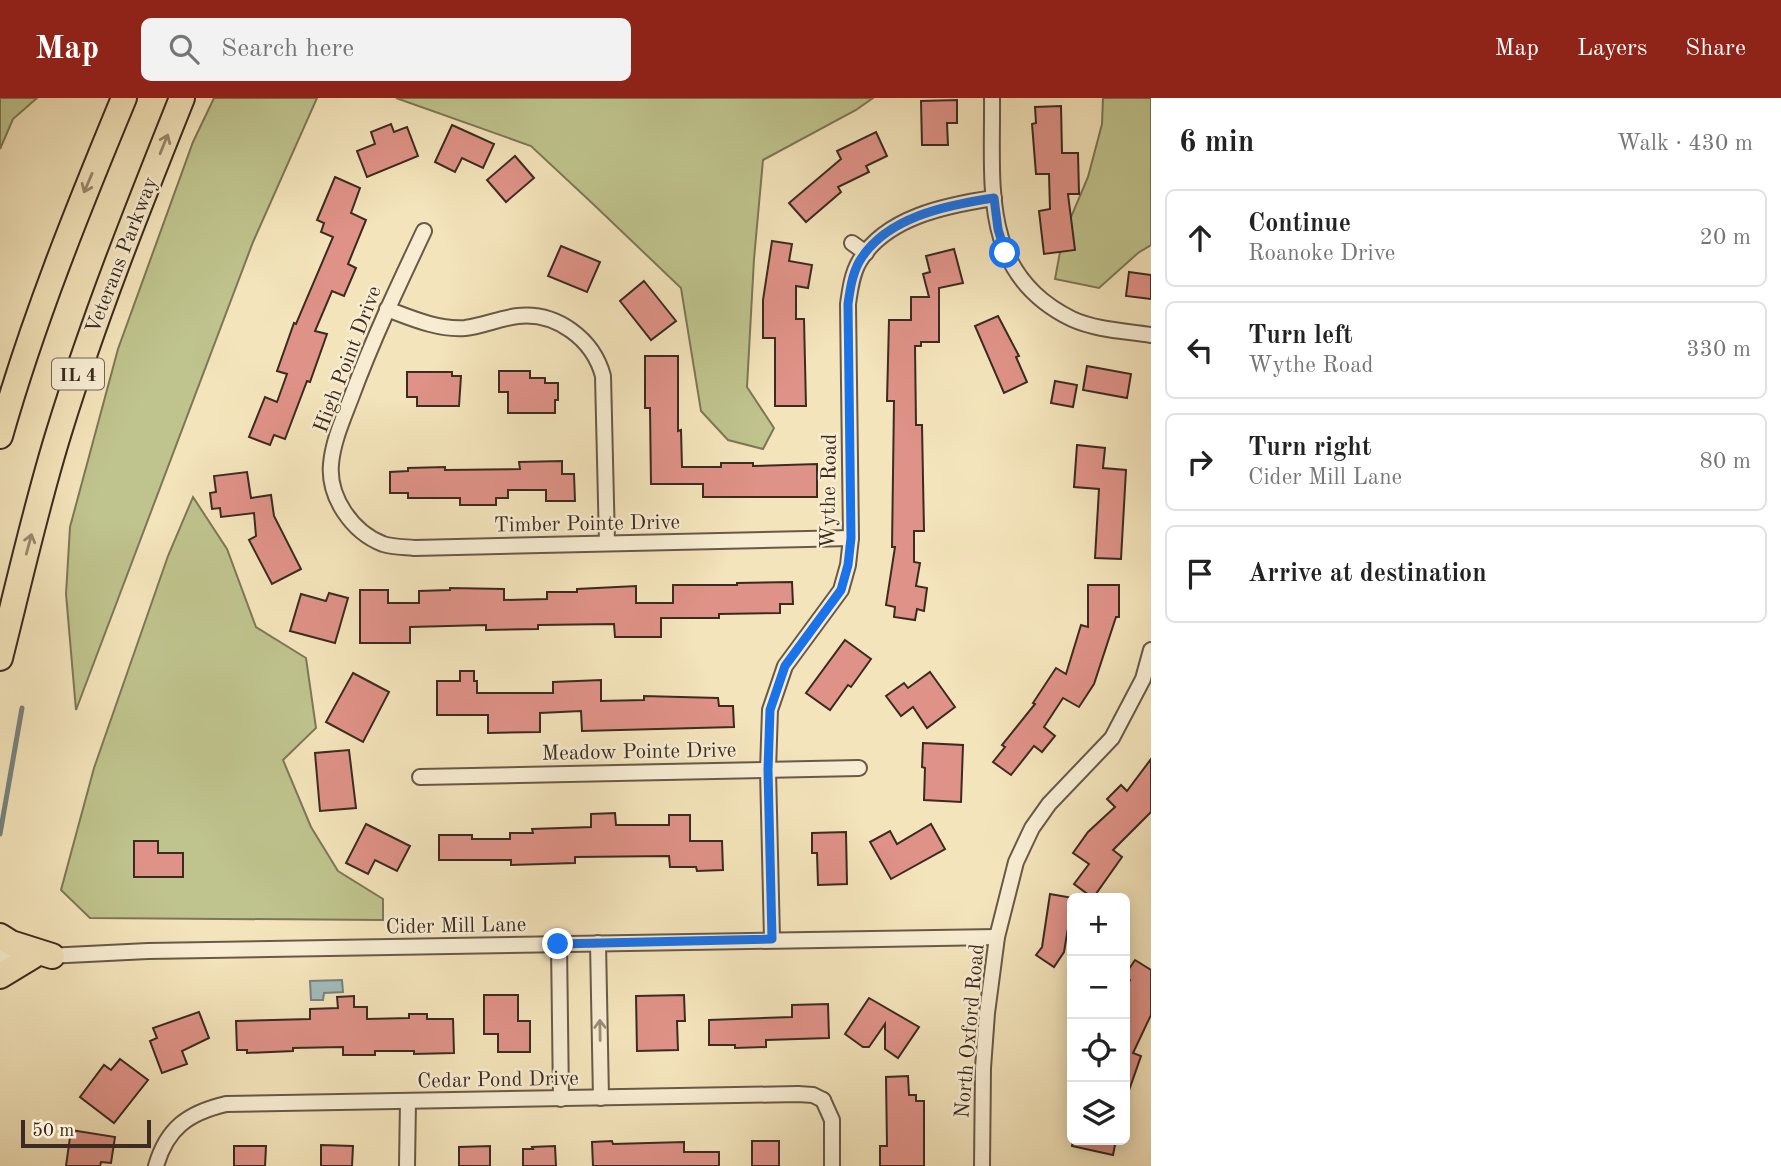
<!DOCTYPE html>
<meta charset="utf-8">
<style>
body{margin:0;font-family:"Old Standard TT",serif;background:#f2f2f2;color:#222}
.controls{position:absolute;right:21px;bottom:21px;display:grid;overflow:hidden;border-radius:10px;box-shadow:0 4px 18px #0003}
.controls button{width:63px;height:63px;display:grid;place-items:center;padding:0;border:0;border-bottom:2px solid #e0e0e0;background:#fff;color:#222;font:35px sans-serif}
.scale{position:absolute;left:21px;bottom:18px;width:130px;box-sizing:border-box;padding-left:7px;border:4px solid #3b2b21;border-top:0;font-size:19px;line-height:24px;white-space:nowrap;color:#3b2b21;-webkit-text-stroke:5px #f8edd3;paint-order:stroke}
.stop{position:absolute;width:21px;height:21px;margin:-16px;border:5px solid #1a73e8;border-radius:50%;background:#fff}
.stop.end{background:#1a73e8;border-color:#fff;box-shadow:0 2px 7px #0008}
.list{margin:0;padding:0;list-style:none}
h2{display:flex;justify-content:space-between;align-items:center;height:91px;margin:0;padding:0 28px;font-size:30px}
h2 small{font-size:23px;font-weight:400;color:#767676}
.list li{display:grid;grid-template-columns:46px 1fr auto;gap:21px;align-items:center;box-sizing:border-box;height:98px;margin:0 14px 14px;padding:0 14px;border:2px solid #e0e0e0;border-radius:10px}
.list b{display:block;font-size:26px;white-space:nowrap}
.list p{margin:0;font-size:23px;white-space:nowrap;color:#767676}
.list em{font-size:23px;font-style:normal;color:#767676}
.icon{flex:none;width:38px;height:38px;fill:none;stroke:currentColor;stroke-width:2;stroke-linecap:round;stroke-linejoin:round}
.map{position:relative;flex:none;width:1151px;height:1068px;overflow:hidden}
header{display:flex;align-items:center;gap:42px;box-sizing:border-box;height:98px;padding:0 35px;background:#8f2418;color:#fff}
header strong{font-size:33px}
nav{display:flex;gap:38px;margin-inline-start:auto;font-size:24px}
.search{width:490px;height:63px;background:#f2f2f2;display:flex;align-items:center;gap:18px;box-sizing:border-box;padding:0 24px;border-radius:10px;color:#767676;font-size:26px}
main{display:flex}
aside{flex:1;background:#fff}
.map>svg:first-child{display:block}
.green{fill:#bfc38d;stroke:#7d7757;stroke-width:2}
.water{fill:#a1bcbc;stroke:#78827e;stroke-width:2}
.lines{fill:none;stroke-linecap:round;stroke-linejoin:round}
.stream{stroke:#78827e;stroke-width:5}
.building{fill:#df9287;stroke:#3b2b21;stroke-width:2}
.minor-casing{stroke:#695948;stroke-width:18}
.trunk-casing{stroke:#3b2b21;stroke-width:28}
.minor{stroke:#f8edd3;stroke-width:14}
.trunk{stroke:#f4e4bb;stroke-width:24}
.oneway{stroke:#98886e}
.oneway2{stroke:#9a8c7a}
.route{stroke:#1a73e8;stroke-width:9}
.labels{text-anchor:middle;stroke-width:5;stroke-linejoin:round;paint-order:stroke}
.shield{fill:#f8edd3;stroke:#746556;stroke-width:2}
.shield-label{font-size:19px;font-weight:bold;fill:#3b2b21}
.street-label{font-size:21px;fill:#3b2b21;stroke:#f8edd3}
</style>
<header>
<strong>Map</strong>
<div class="search"><svg class="icon" aria-label="search" viewBox="0 0 24 24"><circle cx="10" cy="10" r="6"/><path d="M15 15l6 6"/></svg>Search here</div>
<nav><a>Map</a><a>Layers</a><a>Share</a></nav>
</header>
<main>
<div class="map">
<svg width="1151" height="1068" viewBox="0 0 1151 1068">
<rect width="100%" height="100%" fill="#f4e4bb"/>
<filter id="stains"><feTurbulence type="fractalNoise" baseFrequency=".00286" numOctaves="4"/><feColorMatrix values="0 0 0 0 .2 0 0 0 0 .09 0 0 0 0 .02 0 0 0 .5 -.17"/></filter>
<radialGradient id="worn" r=".72"><stop offset=".6" stop-color="#630" stop-opacity="0"/><stop offset="1" stop-color="#630" stop-opacity=".3"/></radialGradient>
<g class="green">
<path d="M0,0H37L13,21L0,51Z"/>
<path d="M214,0H317L253,144L76,612L66,496L70,429L118,251L193,44Z"/>
<path d="M396,0H873L856,12L763,62L754,161L747,289L774,330L763,351L728,342L701,313L681,190L592,105L531,48Z"/>
<path d="M1103,0H1151V147L1138,155L1099,190L1055,181L1063,138L1088,79L1102,26Z"/>
<path d="M193,399L227,451L256,529L306,560L316,630L283,662L311,729L338,773L383,801V822L90,820L61,792L94,670L168,458Z"/>
</g>
<path class="water" d="M342,882L343,894L324,895L323,902H311L310,883Z"/>
<g class="lines">
<path class="stream" d="M0,736L22,610"/>
</g>
<g class="building">
<path d="M957,2V25H947L948,47H922L921,3Z"/>
<path d="M1061,8L1062,55H1078L1079,96H1068L1075,152L1044,156L1039,113L1050,111L1049,76H1036L1032,26L1036,25L1035,9Z"/>
<path d="M391,26L394,34L407,29L418,58L367,79L357,53L375,46L371,34Z"/>
<path d="M452,27L494,46L483,70L462,60L455,74L435,64Z"/>
<path d="M876,34L887,58L866,68L869,74L838,89L841,94L806,124L789,105L841,61L837,53Z"/>
<path d="M515,58L534,80L506,104L487,82Z"/>
<path d="M335,79L360,90L351,115L366,122L348,166L356,170L344,198L332,193L315,233L327,236L310,284L307,283L285,341L274,337L270,347L249,339L265,299L277,304L287,276L277,273L294,225L296,226L333,139L321,134L324,125L317,122Z"/>
<path d="M772,143L792,146L789,163L812,167L808,190L796,188V221H804L806,308H775V240H763V202Z"/>
<path d="M561,148L600,164L587,194L548,178Z"/>
<path d="M954,151L963,185L939,190V244H921V248H915L916,327H922L924,433H914V464L920,465L916,488L927,490L924,513L917,511L915,522L894,519L895,509L886,507L895,449H892L894,303H887L889,222H911V199H929L923,176L930,174L926,158Z"/>
<path d="M1129,174L1151,177V201L1126,198Z"/>
<path d="M644,183L676,223L651,242L620,203Z"/>
<path d="M998,218L1019,258L1016,259L1027,284L1004,295L975,228Z"/>
<path d="M645,258H678V333L681,332L682,369H721V365H753V368L817,366V399H703V386H651L650,310H645Z"/>
<path d="M1087,268L1131,276L1127,300L1083,292Z"/>
<path d="M499,273H530V280H545V285H558V302H555V315H508V294H499Z"/>
<path d="M407,274H452V278H461L459,308H417V299H407Z"/>
<path d="M1055,283L1077,287L1073,309L1051,305Z"/>
<path d="M1077,347L1105,350L1103,370L1126,372L1121,461L1095,460L1099,391L1074,389Z"/>
<path d="M562,363V376H574L575,403H546V392H508V400H496V407H460V400H408V395H390V374L408,373V370L445,369V372L520,371L519,364Z"/>
<path d="M247,374L251,400L271,397L274,418L301,471L272,486L249,442L256,438L254,415L221,419L220,410L212,411L210,395L216,394L214,378Z"/>
<path d="M792,484L793,506H780V515L719,516V520H661V539H615L614,526L538,527V531L486,532V527L410,529V545H360V492H388V505H419V493L450,492V490L504,491V502L547,501V494H577V491L636,488V505H673V487H737V485Z"/>
<path d="M1088,487H1119V519H1116L1094,586L1079,609L1063,600L1044,629L1055,638L1042,654L1034,648L1011,677L993,664L1005,649L1002,647L1035,606L1033,605L1056,570L1066,576L1081,527L1088,529Z"/>
<path d="M329,495L348,500L335,545L290,533L301,496L326,503Z"/>
<path d="M845,542L871,561L851,589L848,587L830,612L806,595Z"/>
<path d="M460,573H474V583H477V595H553V584L601,582V603L644,602V598L718,600L719,608H733L734,629L582,633L581,613L540,615V634L488,635V617H437V583H460Z"/>
<path d="M930,574L955,609L927,630L913,609L901,618L886,598L904,585L908,590Z"/>
<path d="M353,575L389,594L363,644L326,624Z"/>
<path d="M923,645L963,647L961,704L924,702L925,670L922,669Z"/>
<path d="M349,652L356,710L320,713L315,655Z"/>
<path d="M1151,661V714L1113,752L1122,759L1093,800L1074,786L1089,766L1073,755L1088,734L1115,709L1107,701L1121,687L1127,693Z"/>
<path d="M615,715L616,727H669V717H690V743H722L723,772L697,773L696,769H670L669,758L575,759V765L511,767V762H439V737H472V741H510V735H533L532,731L591,729V716Z"/>
<path d="M366,726L410,748L397,773L375,762L368,776L346,765Z"/>
<path d="M931,726L945,751L891,781L870,744L890,733L897,746Z"/>
<path d="M846,734L847,786L818,787L817,755H812V735Z"/>
<path d="M134,743H158V755H183V779H134Z"/>
<path d="M1050,796L1073,800L1064,854L1054,869L1036,857L1042,849Z"/>
<path d="M1135,862L1151,872V917L1133,955L1141,958L1127,998H1125V893L1130,882L1125,877Z"/>
<path d="M484,897H518V923H530V954H498V936H484Z"/>
<path d="M684,897L685,923H677L678,952L637,953L636,898Z"/>
<path d="M354,898V909H367V921L409,920V916H427V921H453L454,955L414,956V953H375V957H343V949L293,950V953L247,955V952H237L236,923L310,921V911L338,910L337,899Z"/>
<path d="M869,900L919,929L898,960L885,951V926L869,949H863L845,936Z"/>
<path d="M828,906L829,940L766,942V949L735,950V947H709V922L792,919V907Z"/>
<path d="M199,914L209,940L182,953L187,966L162,975L150,943L157,940L153,930Z"/>
<path d="M120,961L148,982L114,1025L80,999L104,967L111,972Z"/>
<path d="M908,978L909,997H916V1003H924V1068H880V1048H887L886,979Z"/>
<path d="M71,1032L115,1039L111,1065L101,1064L100,1068H66Z"/>
<path d="M1073,1042H1116L1113,1057L1072,1048Z"/>
<path d="M612,1043L613,1046L684,1044V1054H719V1068H593L592,1044Z"/>
<rect x="752" y="1043" width="27" height="25"/>
<path d="M321,1047L353,1048L352,1068H321Z"/>
<path d="M234,1048H266L265,1068H234Z"/>
<path d="M490,1048V1068H459V1049Z"/>
<path d="M555,1048L556,1068H523V1051H533L532,1049Z"/>
</g>
<g class="lines">
<g class="minor-casing">
<g id="minor">
<path d="M992,0C993,87 979,176 1072,221C1096,232 1126,233 1151,237"/>
<path d="M424,133C398,188 372,243 351,300C343,321 333,343 331,366C328,399 352,434 383,446C393,449 404,449 414,450L851,440"/>
<path d="M852,145L866,155"/>
<path d="M387,211C411,220 438,232 465,230C483,228 500,220 518,218C557,214 593,241 603,278L607,445"/>
<path d="M420,679L859,670"/>
<path d="M772,841L768,672L770,612L785,568L841,492L848,467L851,440L848,206C850,192 852,176 859,164C885,119 947,107 994,100"/>
<path d="M598,845L601,1000"/>
<path d="M559,846L561,1001"/>
<path d="M47,858L148,853L997,839"/>
<path d="M0,859L26,858"/>
<path d="M823,1002L832,1022V1068"/>
<path d="M156,1068C167,1030 188,1015 226,1006L798,996L813,997L823,1002"/>
<path d="M407,1068L408,1003"/>
<path d="M982,1068L983,970L987,915L997,839L1016,764L1032,730L1049,706L1112,640L1143,581L1151,552"/>
</g>
</g>
<g class="trunk-casing">
<g id="trunk">
<path d="M0,338C33,222 78,111 124,0"/>
<path d="M0,560C19,485 36,408 59,334C94,220 138,110 182,0"/>
<path d="M0,838L11,845L52,858"/>
<path d="M0,878L33,858"/>
</g>
</g>
<use href="#minor" class="minor"/>
<use href="#trunk" class="trunk"/>
</g>
<defs><path id="oneway-shaft" d="M-6 0H5M1.5-3L5.5 0L1.5 3" fill="none" stroke-width="1.6" stroke-linecap="round" stroke-linejoin="round" transform="scale(1.75)"/></defs>
<g class="oneway">
<use href="#oneway-shaft" transform="translate(164 46) rotate(-68)"/>
<use href="#oneway-shaft" transform="translate(88 85) rotate(113)"/>
<use href="#oneway-shaft" transform="translate(29 446) rotate(-75)"/>
</g>
<use class="oneway2" href="#oneway-shaft" transform="translate(600 932) rotate(-91)"/>
<g class="lines">
<path class="route" d="M558,846L772,841L768,672L770,612L785,568L841,492L848,467L851,440L848,206C850,192 852,177 859,164C885,119 947,107 994,100L998,131L1005,155"/>
</g>
<g class="labels">
<rect class="shield" x="52" y="260.5" width="52" height="31" rx="5"/>
<g class="shield-label">
<text x="78" y="283">IL 4</text>
</g>
<g class="street-label">
<text transform="translate(121 157) rotate(-69)" y="7">Veterans Parkway</text>
<text transform="translate(347 261) rotate(-69)" y="7">High Point Drive</text>
<text transform="translate(828 393) rotate(-89)" y="7">Wythe Road</text>
<text transform="translate(587 425) rotate(-1)" y="7">Timber Pointe Drive</text>
<text transform="translate(639 653) rotate(-1)" y="7">Meadow Pointe Drive</text>
<text transform="translate(456 827) rotate(-1)" y="7">Cider Mill Lane</text>
<text transform="translate(969 933) rotate(-85)" y="7">North Oxford Road</text>
<text transform="translate(498 981) rotate(-1)" y="7">Cedar Pond Drive</text>
</g>
</g>
<rect width="100%" height="100%" filter="url(#stains)"/>
<rect width="100%" height="100%" fill="url(#worn)"/>
</svg>
<div class="controls">
<button>+</button>
<button>−</button>
<button><svg class="icon" aria-label="locate" viewBox="0 0 24 24"><circle cx="12" cy="12" r="6"/><path d="M12 2v4M12 18v4M2 12h4M18 12h4"/></svg></button>
<button><svg class="icon" aria-label="layers" viewBox="0 0 24 24"><path d="M12 4l9 5-9 5-9-5zM3 14l9 5 9-5"/></svg></button>
</div>
<div class="scale">50 m</div>
<div class="stop" style="left:1005px;top:155px"></div>
<div class="stop end" style="left:558px;top:846px"></div>
</div>
<aside>
<h2>6 min<small>Walk · 430 m</small></h2>
<ul class="list">
<li><svg class="icon" aria-label="ahead" viewBox="0 0 24 24"><path d="M12 20V5M6 11l6-6 6 6"/></svg><div><b>Continue</b><p>Roanoke Drive</p></div><em>20 m</em></li>
<li><svg class="icon" aria-label="left" viewBox="0 0 24 24"><path d="M17 20v-9H6M10 6l-5 5 5 5"/></svg><div><b>Turn left</b><p>Wythe Road</p></div><em>330 m</em></li>
<li><svg class="icon" aria-label="right" viewBox="0 0 24 24"><path d="M7 20v-9h11M14 6l5 5-5 5"/></svg><div><b>Turn right</b><p>Cider Mill Lane</p></div><em>80 m</em></li>
<li><svg class="icon" aria-label="arrive" viewBox="0 0 24 24"><path d="M6 21V4h12l-3 4 3 4H6"/></svg><div><b>Arrive at destination</b></div></li>
</ul>
</aside>
</main>
